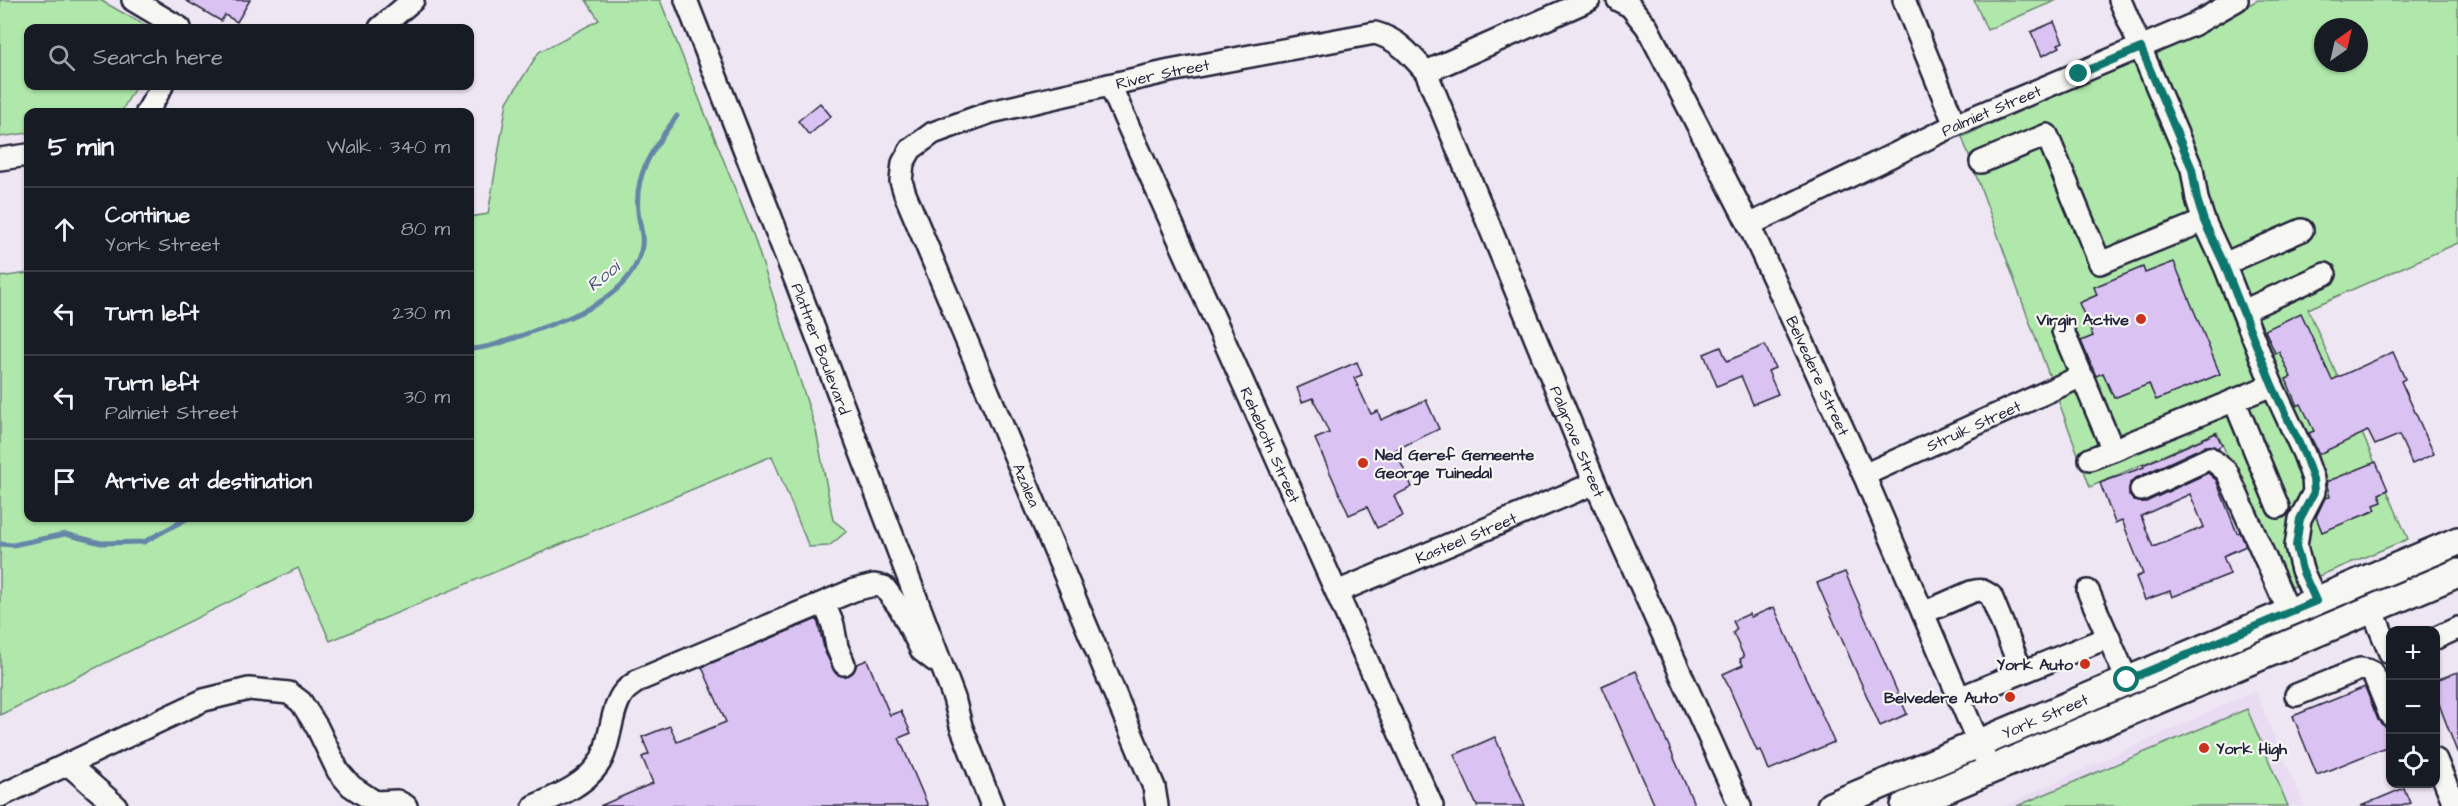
<!DOCTYPE html>
<meta charset="utf-8">
<style>
body{margin:0;font-family:"Architects Daughter",sans-serif;background:#242831;color:#f1f3f6}
.controls{position:absolute;right:18px;bottom:18px;display:grid;overflow:hidden;border-radius:12px;box-shadow:0 2px 4px #0004}
.controls button{width:54px;height:54px;display:grid;place-items:center;padding:0;border:0;border-bottom:2px solid #363941;background:#171b24;color:#f1f3f6;font:30px sans-serif}
.compass{position:absolute;left:2314px;top:18px;width:54px;height:54px;border-radius:50%;background:#171b24;box-shadow:0 2px 4px #0004;rotate:34deg}
.stop{position:absolute;width:18px;height:18px;margin:-14px;border:4px solid #0f766e;border-radius:50%;background:#fff}
.stop.end{background:#0f766e;border-color:#fff;box-shadow:0 2px 6px #0008}
.list{margin:0;padding:0;list-style:none}
h2{display:flex;justify-content:space-between;align-items:center;height:78px;margin:0;padding:0 24px;font-size:26px}
h2 small{font-size:20px;font-weight:400;color:#9ea1a6}
.list li{display:grid;grid-template-columns:39px 1fr auto;gap:18px;align-items:center;box-sizing:border-box;height:84px;padding:0 24px;border-top:2px solid #363941}
.list b{display:block;font-size:22px;white-space:nowrap}
.list p{margin:0;font-size:20px;white-space:nowrap;color:#9ea1a6}
.list em{font-size:20px;font-style:normal;color:#9ea1a6}
.icon{flex:none;width:33px;height:33px;fill:none;stroke:currentColor;stroke-width:2;stroke-linecap:round;stroke-linejoin:round}
.map{position:relative;flex:none;width:2458px;height:806px;overflow:hidden}
.search{position:absolute;background:#171b24;box-shadow:0 2px 4px #0004;left:24px;top:24px;width:450px;height:66px;display:flex;align-items:center;gap:15px;box-sizing:border-box;padding:0 21px;border-radius:12px;color:#9ea1a6;font-size:22px}
.panel{position:absolute;background:#171b24;box-shadow:0 2px 4px #0004;left:24px;top:108px;width:450px;height:414px;border-radius:12px}
.map>svg:first-child{display:block}
.built{fill:#e8dbf2}
.green{fill:#b0e8ab;stroke:#698573;stroke-width:1.5;fill-rule:evenodd}
.lines{fill:none;stroke-linecap:round;stroke-linejoin:round}
.stream{stroke:#6686a8;stroke-width:5}
.building{fill:#dac2f2;stroke:#22223b;stroke-width:1.5;fill-rule:evenodd}
.minor-casing{stroke:#22223b;stroke-width:26}
.major-casing{stroke:#22223b;stroke-width:32}
.minor{stroke:#f6f6f2;stroke-width:21}
.major{stroke:#f6f6f2;stroke-width:27}
.route{stroke:#0f766e;stroke-width:8}
.poi-dot{fill:#c8321e;stroke:#f6f6f2;stroke-width:2}
.labels{text-anchor:middle;stroke-width:4.5;stroke-linejoin:round;paint-order:stroke}
.street-label{font-size:16px;fill:#22223b;stroke:#f6f6f2}
.poi-label{font-size:16px;font-weight:bold;fill:#22223b;stroke:#f6f6f2;text-anchor:end}
.water-label{font-size:18px;font-style:italic;fill:#445472;stroke:#f6f6f2}
</style>
<div class="map">
<svg width="2458" height="806" viewBox="0 0 2458 806">
<rect width="100%" height="100%" fill="#eee6f2"/>
<filter id="ink" filterUnits="userSpaceOnUse"><feTurbulence type="fractalNoise" baseFrequency=".0167" numOctaves="2"/><feDisplacementMap in="SourceGraphic" scale="12" xChannelSelector="R" yChannelSelector="G"/><feConvolveMatrix kernelMatrix="1 2 1 2 8 2 1 2 1" color-interpolation-filters="sRGB"/></filter>
<g filter="url(#ink)">
<path class="built" d="M2255,691L2304,806H2004Z"/>
<g class="green">
<path d="M0,0H100L150,28H28V86H136L121,112H28V133L0,137Z"/>
<path d="M586,0H660L754,237L816,430L833,520L847,531L829,546L809,547L772,456L330,641L298,568L0,715V277L28,273V518H470V217L488,214L507,102L539,52L599,20Z"/>
<path d="M1974,0H2057L1987,30Z"/>
<path d="M2258,0H2458V243L2308,309L2408,539L2285,590L2217,432L2090,487L1962,137L2199,31ZM2323,27H2359V63H2323Z"/>
<path d="M2247,709L2288,806H2017Z"/>
</g>
<g class="lines">
<g class="stream">
<path d="M470,349C490,348 512,339 531,332C571,317 629,299 641,251C645,237 639,224 638,211C634,172 655,146 677,116"/>
<path d="M0,544L13,545L65,534L101,543L144,542L188,518"/>
</g>
</g>
<g class="building">
<path d="M185,0H250L237,22L225,15L221,21Z"/>
<path d="M2054,22L2063,42L2058,44L2060,47L2042,56L2031,32Z"/>
<path d="M820,103L831,116L809,135L798,121Z"/>
<path d="M2174,262L2220,374L2156,400L2149,384L2114,398L2103,373L2096,376L2081,341L2093,336L2079,303L2097,295L2094,287L2143,267L2145,273Z"/>
<path d="M2301,313L2332,380L2393,352L2405,379L2401,381L2434,454L2412,464L2399,435L2375,445L2368,431L2319,454L2309,433L2314,431L2301,404L2297,406L2286,379L2291,377L2279,352L2275,353L2265,330Z"/>
<path d="M1765,345L1775,368L1768,371L1778,394L1753,404L1741,376L1717,386L1704,354L1721,347L1727,361Z"/>
<path d="M1357,362L1362,375L1354,378L1371,414L1378,411L1381,420L1426,400L1439,429L1395,450L1412,487L1394,496L1403,516L1377,528L1367,507L1349,515L1315,439L1329,433L1313,398L1302,402L1297,388Z"/>
<path d="M2216,433L2222,445L2217,448L2205,446L2136,478L2130,483L2129,495L2134,501L2146,502L2208,473L2216,480L2237,533L2240,532L2246,546L2223,556L2230,574L2172,597L2170,591L2145,600L2136,577L2143,574L2122,520L2115,523L2100,483L2144,467L2143,465ZM2190,494L2204,527L2153,547L2141,516Z"/>
<path d="M2376,462L2388,490L2379,494L2382,502L2374,505L2376,510L2322,532L2316,517L2325,498L2330,497L2326,482Z"/>
<path d="M1845,572L1907,714L1880,726L1817,583Z"/>
<path d="M1774,607L1834,742L1769,770L1761,750L1757,751L1723,674L1743,665L1740,659L1744,657L1733,633L1737,629L1733,621L1749,614L1751,617Z"/>
<path d="M817,619L825,652L836,674L842,676L849,675L854,671L857,664L867,660L890,715L901,711L911,733L899,738L928,806H600L653,783L642,757L649,754L642,737L670,726L677,742L726,722L702,667Z"/>
<path d="M1636,671L1695,806H1655L1602,686Z"/>
<path d="M2458,672V751L2457,752L2436,696V680Z"/>
<path d="M2365,687L2378,720L2388,727L2391,745L2317,775L2293,716Z"/>
<path d="M1495,737L1525,806H1477L1454,755Z"/>
<path d="M2404,788L2410,803L2402,806H2361Z"/>
</g>
<g class="lines">
<g class="minor-casing">
<g id="minor">
<path d="M133,0L180,28"/>
<path id="s1" d="M686,0L797,284L954,698L961,726L992,806"/>
<path id="s2" d="M1618,0L1630,6L1647,27L1749,225L1864,475L1990,770"/>
<path d="M1904,0L1955,125"/>
<path d="M2120,0L2192,169L2197,199L2204,221L2224,264L2272,385L2304,454L2313,479L2314,492L2300,519L2296,546L2302,570L2316,601"/>
<path d="M380,28L413,0"/>
<path d="M1426,72L1589,0"/>
<path id="s3" d="M1110,85L1432,806"/>
<path d="M147,112L162,86"/>
<path d="M0,159L28,155"/>
<path d="M1981,162L2047,135L2100,263L2204,221"/>
<path id="s4" d="M1749,225L1955,125L2195,24L2237,0"/>
<path d="M2224,264L2302,230"/>
<path d="M2243,311L2325,274"/>
<path d="M2063,331L2113,450L2272,385"/>
<path d="M2234,400L2278,507"/>
<path d="M2090,459L2113,450"/>
<path id="s5" d="M1864,475L2082,376"/>
<path d="M2141,490L2210,458L2227,472L2289,612"/>
<path d="M2088,591L2127,680"/>
<path id="s6" d="M1337,592L1595,483"/>
<path d="M824,603L833,625L837,647L844,664"/>
<path d="M2372,609L2390,653"/>
<path d="M1923,613L1971,592C1981,589 1983,590 1991,596L2022,672"/>
<path d="M2436,638L2458,628"/>
<path d="M2296,695L2360,669L2367,670L2373,673L2390,715"/>
<path d="M1959,698L2109,637"/>
<path d="M2436,760L2455,806"/>
<path d="M68,764L116,806"/>
<path d="M0,796L204,700L249,689L289,693L301,702L317,727L338,771L351,786L375,802L397,801L406,806"/>
<path d="M534,806C558,796 590,783 602,758C611,740 611,707 624,692C628,687 634,684 639,680L854,590L874,585L884,587L900,608L922,651L935,661"/>
<path id="s7" d="M1157,806L1154,787L905,194L901,181L903,163L911,149L933,133L991,112L1170,71L1375,33C1398,39 1411,55 1426,72L1595,483L1740,806"/>
</g>
</g>
<g class="major-casing">
<g id="major">
<path id="s8" d="M1831,806L2458,541"/>
<path d="M1905,806L2458,573"/>
</g>
</g>
<use href="#minor" class="minor"/>
<use href="#major" class="major"/>
</g>
</g>
<g class="lines" filter="url(#ink)">
<path class="route" d="M2079,74L2141,48L2192,169L2197,199L2204,221L2224,264L2272,385L2304,454L2313,479L2314,492L2300,519L2296,546L2302,570L2316,601L2127,680"/>
</g>
<g class="poi-dot">
<circle cx="2141" cy="319" r="6"/>
<circle cx="1363" cy="463" r="6"/>
<circle cx="2085" cy="664" r="6"/>
<circle cx="2010" cy="697" r="6"/>
<circle cx="2204" cy="748" r="6"/>
</g>
<g class="labels">
<g class="street-label">
<text dy="6" stroke="none"><textPath href="#s7" startOffset="975">River Street</textPath></text>
<text dy="6" stroke="none"><textPath href="#s4" startOffset="268">Palmiet Street</textPath></text>
<text dy="6" stroke="none"><textPath href="#s1" startOffset="374">Plattner Boulevard</textPath></text>
<text dy="6" stroke="none"><textPath href="#s2" startOffset="429">Belvedere Street</textPath></text>
<text dy="6" stroke="none"><textPath href="#s5" startOffset="120">Struik Street</textPath></text>
<text dy="6" stroke="none"><textPath href="#s7" startOffset="1656">Palgrave Street</textPath></text>
<text dy="6" stroke="none"><textPath href="#s3" startOffset="394">Reheboth Street</textPath></text>
<text transform="translate(1027 485) rotate(67)" y="6">Azalea</text>
<text dy="6" stroke="none"><textPath href="#s6" startOffset="140">Kasteel Street</textPath></text>
<text dy="6" stroke="none"><textPath href="#s8" startOffset="232">York Street</textPath></text>
</g>
<g class="poi-label">
<text x="2129" y="325">Virgin Active</text>
<text x="1375" y="460" text-anchor="start">Ned Geref Gemeente<tspan x="1375" dy="18">George Tuinedal</tspan></text>
<text x="2073" y="670">York Auto</text>
<text x="1998" y="703">Belvedere Auto</text>
<text x="2216" y="754" text-anchor="start">York High</text>
</g>
<g class="water-label">
<text transform="translate(603 276) rotate(-39)" y="6">Rooi</text>
</g>
</g>
</svg>
<div class="controls">
<button>+</button>
<button>−</button>
<button><svg class="icon" aria-label="locate" viewBox="0 0 24 24"><circle cx="12" cy="12" r="6"/><path d="M12 2v4M12 18v4M2 12h4M18 12h4"/></svg></button>
</div>
<svg class="compass" viewBox="-18 -18 36 36"><path d="M0-13l5 13h-10z" fill="#e53935"/><path d="M0 13l5-13h-10z" fill="#9ea1a6"/></svg>
<div class="stop" style="left:2127px;top:680px"></div>
<div class="stop end" style="left:2079px;top:74px"></div>
<div class="search"><svg class="icon" aria-label="search" viewBox="0 0 24 24"><circle cx="10" cy="10" r="6"/><path d="M15 15l6 6"/></svg>Search here</div>
<section class="panel">
<h2>5 min<small>Walk · 340 m</small></h2>
<ul class="list">
<li><svg class="icon" aria-label="ahead" viewBox="0 0 24 24"><path d="M12 20V5M6 11l6-6 6 6"/></svg><div><b>Continue</b><p>York Street</p></div><em>80 m</em></li>
<li><svg class="icon" aria-label="left" viewBox="0 0 24 24"><path d="M17 20v-9H6M10 6l-5 5 5 5"/></svg><div><b>Turn left</b></div><em>230 m</em></li>
<li><svg class="icon" aria-label="left" viewBox="0 0 24 24"><path d="M17 20v-9H6M10 6l-5 5 5 5"/></svg><div><b>Turn left</b><p>Palmiet Street</p></div><em>30 m</em></li>
<li><svg class="icon" aria-label="arrive" viewBox="0 0 24 24"><path d="M6 21V4h12l-3 4 3 4H6"/></svg><div><b>Arrive at destination</b></div></li>
</ul>
</section>
</div>
